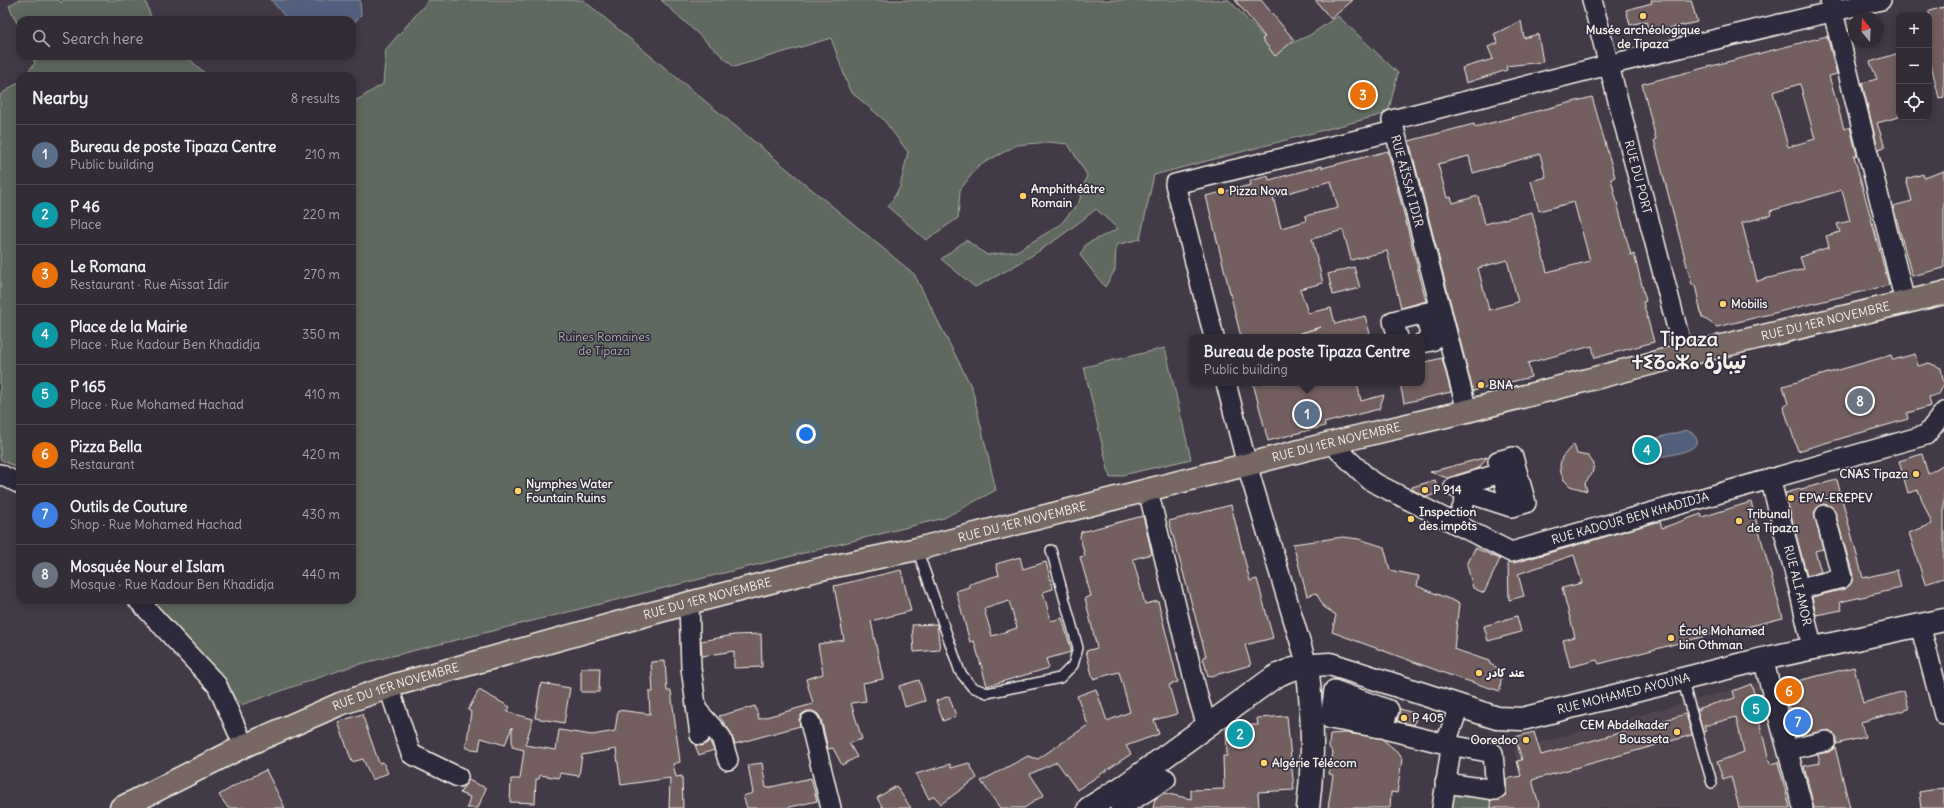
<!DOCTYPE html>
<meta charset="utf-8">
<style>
body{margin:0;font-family:Delius,"Playpen Sans Arabic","Noto Sans Tifinagh",sans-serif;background:#3a343e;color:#f1f3f6}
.controls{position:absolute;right:12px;top:12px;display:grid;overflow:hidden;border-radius:8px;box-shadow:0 2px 10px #0003}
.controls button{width:36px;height:36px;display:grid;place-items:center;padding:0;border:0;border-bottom:1px solid #4d4851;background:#322c36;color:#f1f3f6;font:20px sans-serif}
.compass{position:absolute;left:1848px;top:12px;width:36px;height:36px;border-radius:50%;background:#322c36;box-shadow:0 2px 10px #0003;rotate:342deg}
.you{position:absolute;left:806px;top:434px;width:14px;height:14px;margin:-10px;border:3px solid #fff;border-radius:50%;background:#1a73e8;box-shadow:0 0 0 6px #1a73e833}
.badge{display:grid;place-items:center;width:26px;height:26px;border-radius:50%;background:#95b2f1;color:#fff;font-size:13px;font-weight:700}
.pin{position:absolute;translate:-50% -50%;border:2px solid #fff;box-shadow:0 1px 4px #0006}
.popup{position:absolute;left:1189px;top:334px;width:236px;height:52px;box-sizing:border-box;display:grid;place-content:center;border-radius:8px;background:#322c36;filter:drop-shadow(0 1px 3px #0005);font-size:13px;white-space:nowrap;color:#a8a7ad}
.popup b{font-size:15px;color:#f1f3f6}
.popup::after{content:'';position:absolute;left:50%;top:100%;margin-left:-8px;border:8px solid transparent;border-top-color:#322c36}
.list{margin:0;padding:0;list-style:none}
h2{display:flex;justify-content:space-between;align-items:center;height:52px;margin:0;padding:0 16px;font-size:17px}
h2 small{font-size:13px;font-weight:400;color:#a8a7ad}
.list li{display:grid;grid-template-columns:26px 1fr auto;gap:12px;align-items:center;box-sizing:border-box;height:60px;padding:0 16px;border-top:1px solid #4d4851}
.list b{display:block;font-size:15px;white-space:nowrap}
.list p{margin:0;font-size:13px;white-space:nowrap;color:#a8a7ad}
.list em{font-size:13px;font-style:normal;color:#a8a7ad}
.icon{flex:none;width:22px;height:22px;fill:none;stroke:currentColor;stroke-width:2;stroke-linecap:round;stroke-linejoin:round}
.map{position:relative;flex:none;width:1944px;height:808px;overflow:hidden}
.search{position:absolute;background:#322c36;box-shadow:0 2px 10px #0003;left:16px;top:16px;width:340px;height:44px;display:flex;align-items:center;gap:10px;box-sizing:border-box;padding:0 14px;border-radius:12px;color:#a8a7ad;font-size:15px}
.panel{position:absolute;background:#322c36;box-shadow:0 2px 10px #0003;left:16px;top:72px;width:340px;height:532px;border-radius:12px}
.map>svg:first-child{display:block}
.built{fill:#51454f}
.green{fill:#5f695e;stroke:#aaada3}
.water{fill:#53617d;stroke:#939ba8}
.building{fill:#735e60;stroke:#f4f1e8;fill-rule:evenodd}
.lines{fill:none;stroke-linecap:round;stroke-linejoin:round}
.lane-casing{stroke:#f4f1e8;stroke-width:12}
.street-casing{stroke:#f4f1e8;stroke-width:22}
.secondary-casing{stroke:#f4f1e8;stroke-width:25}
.primary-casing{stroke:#f4f1e8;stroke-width:25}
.lane{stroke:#2f2a3d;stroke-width:9}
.street{stroke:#2f2a3d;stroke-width:19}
.secondary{stroke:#2f2a3d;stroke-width:22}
.primary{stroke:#776864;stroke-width:22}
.poi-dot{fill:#ffd166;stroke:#2f2a3d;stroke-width:1.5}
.labels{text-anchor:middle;stroke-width:3;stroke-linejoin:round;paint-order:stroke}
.poi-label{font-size:12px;font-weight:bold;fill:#f4f1e8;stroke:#2f2a3d;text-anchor:start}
.street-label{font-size:12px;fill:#f4f1e8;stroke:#2f2a3d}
.park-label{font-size:12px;fill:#b1b4aa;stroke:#2f2a3d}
.town-label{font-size:20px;font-weight:bold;fill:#f4f1e8;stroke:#2f2a3d}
</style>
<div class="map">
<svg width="1944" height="808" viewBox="0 0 1944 808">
<rect width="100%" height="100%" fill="#433a48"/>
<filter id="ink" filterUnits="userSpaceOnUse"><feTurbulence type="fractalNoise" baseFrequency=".025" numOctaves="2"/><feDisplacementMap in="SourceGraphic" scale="8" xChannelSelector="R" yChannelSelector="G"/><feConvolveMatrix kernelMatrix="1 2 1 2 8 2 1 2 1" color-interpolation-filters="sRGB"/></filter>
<g filter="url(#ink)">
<path class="built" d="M1760,682L1794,808H1531L1514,750Z"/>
<g class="green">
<path d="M18,0H59L61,3L63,0H145L152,20H20V30L9,6Z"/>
<path d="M429,0H583L914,274L972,388L996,490L944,518L352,666L241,705L151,600H352V103L383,84L386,49Z"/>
<path d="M661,0H1229L1276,50L1310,35L1338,16L1398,73L1388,113L1154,175L1140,239L1116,245L1115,270L1105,287L1080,255L1086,244L1118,229L1096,209C1058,240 1019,266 975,287L941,259L966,240L987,255L1017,251L1060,225L1079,202L1087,175L1068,144L1049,142L1017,145L978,166L960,190L958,218L926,240L888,207L900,187L908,152L883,119L850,91L831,38L734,67Z"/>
<path d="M32,56H186L208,76H24L35,63Z"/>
<path d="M20,81V469L0,459V95Z"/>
<path d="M1165,348L1191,459L1110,478L1084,367Z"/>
<path d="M1452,791L1499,796L1498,808H1449Z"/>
</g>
<g class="water">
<path d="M271,0H360L361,15L352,25V20H288Z"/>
<path d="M1686,430L1694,434C1708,452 1666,455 1655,458L1647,453L1646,444L1650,440Z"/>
</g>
<g class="building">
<path d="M1235,0H1261L1294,40L1275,56L1262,39L1265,37Z"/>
<path d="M1315,0H1353L1331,19Z"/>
<path d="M1651,0H1691L1697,22L1649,33L1646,21L1630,25L1626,10L1652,3Z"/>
<path d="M1944,7V97L1939,98L1929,56V11Z"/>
<path d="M1521,21L1524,38L1538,34L1543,62L1506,66L1507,70L1466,83L1462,68L1493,59L1488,47L1498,43L1494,34Z"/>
<path d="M1854,28V36L1851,38L1849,30Z"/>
<path d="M1827,36L1837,74L1829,76L1844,129L1850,127L1857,155L1854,156L1889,285L1717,327L1702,317L1695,285H1692L1654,140L1656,139L1642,84ZM1800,84L1815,139L1788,147L1773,92ZM1842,190L1850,221L1837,224L1840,232L1826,236L1829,247L1800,257L1804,269L1757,281L1742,223L1771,215L1770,211Z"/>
<path d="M1899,53V117L1877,123L1885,147L1878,149L1862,83L1877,79L1870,62Z"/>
<path d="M1592,97L1615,177L1611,179L1621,218L1631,255L1634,254L1646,301L1643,302L1654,342L1595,358L1592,346L1528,363L1531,377L1473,391L1409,141L1474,124L1475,127ZM1540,154L1546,177L1531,181L1539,211L1574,202L1590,261L1547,272L1532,212L1485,224L1478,196L1453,203L1451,197L1447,198L1438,164L1469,156L1473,173ZM1507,260L1518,302L1489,310L1478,268Z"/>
<path d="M1388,151L1426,301L1401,308L1387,251L1351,260L1343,230L1312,239L1323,283L1300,289L1308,313L1331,308L1335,324L1365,316L1371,337H1302V333L1321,327L1297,334L1298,337H1241L1206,196L1251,185L1250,181L1268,176L1269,180L1322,166V168ZM1331,181L1338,208L1305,216L1306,221L1281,228L1273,197Z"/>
<path d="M1944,171V268L1912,276L1893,206L1912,201L1906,179L1923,174L1924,178Z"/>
<path d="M1354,267L1360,288L1333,295L1328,274Z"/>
<path d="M1915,354L1918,366L1929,363L1941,368L1944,384L1939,394L1929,397L1931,406L1907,413L1908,419L1798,451L1783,406L1788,404L1783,386L1891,355L1893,360Z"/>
<path d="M1442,358L1451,392L1404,403L1400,383H1422V363Z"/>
<path d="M1253,383H1357L1361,401L1384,395L1379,409L1324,423L1325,426L1268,441Z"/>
<path d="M1574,444L1577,454L1588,456L1594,464L1592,474L1585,483L1587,491L1570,486L1564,480L1561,473L1560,465L1562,457Z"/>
<path d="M1922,454L1928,474L1944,464V578L1925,584L1909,533L1932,524L1918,490L1908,493L1899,461Z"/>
<path d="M1487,457L1479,468L1447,478L1430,472Z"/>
<path d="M1435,480L1438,493L1427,497L1413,490L1412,487Z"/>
<path d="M1837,480L1863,578L1897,570L1901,588L1840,602L1842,610L1816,615L1812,597L1845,589L1852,581L1853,575L1835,512L1828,505L1823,504L1817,508L1814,513L1823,549L1815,551L1821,572L1807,576L1785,493Z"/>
<path d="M1751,502L1783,618L1714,635L1713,634L1599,664L1597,660L1570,667L1563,640L1575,637L1562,588L1582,583L1574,555L1518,574L1524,596L1509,600L1508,562L1514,563L1660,521L1662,528L1701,514L1702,517Z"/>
<path d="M1231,505L1250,581L1257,579L1273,638L1245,645L1251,665L1208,677L1203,657L1206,656L1169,521Z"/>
<path d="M1143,516L1152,554L1133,559L1145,604L1158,601L1178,682L1169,685L1177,714L1154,720L1159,734L1126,746L1131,754L1077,790L1057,762L1030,774L1044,795L1024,808H1000L981,781L1028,756L1038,759L1088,725L1077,696L1096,689L1107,721L1130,712L1119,672L1093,679L1086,651L1097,648L1085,598L1091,596L1080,557L1085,556L1080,537L1081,532Z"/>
<path d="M1343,537L1359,539L1384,547L1390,570L1419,576L1417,586L1459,603L1454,649L1489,661L1490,664L1498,668L1501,678L1500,691L1455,677L1332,632L1336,615L1324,607L1316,593L1307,596L1293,544Z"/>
<path d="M1475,548L1500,559L1484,593L1473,588L1467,565Z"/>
<path d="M1020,557L1023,569L1046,562L1053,589L1043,592L1051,621L1062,618L1071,649V652L1046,659L1049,668L987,686L974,641L970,642L956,591L969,587V584L999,575L996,564ZM1009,601L1017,628L992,636L984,609Z"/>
<path d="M901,570L911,611L871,621L883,679L863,683L866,701L851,703L862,739L849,743L857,757L842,765L833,748L828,749L821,719L818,714L813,711H807L802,714L799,719L800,726L735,744L729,730L719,716L755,706L759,719L813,704L806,679L823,674L818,644L844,640L834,586Z"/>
<path d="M1517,616L1521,632L1488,641L1484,626Z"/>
<path d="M937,624L940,650L914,652L912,625Z"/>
<path d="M761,634L762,667L734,668V651L702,656L701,641L734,635Z"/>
<path d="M665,661L667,691H671L680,762L673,764L676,777L682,776L683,808H669L670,778L621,785L616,749L582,755L579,776L560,773L559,778L540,775L539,779H536L535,803L510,802L511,779H520L524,750L512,747V727L505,745L481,738L479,750L466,748L471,712L468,710L479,690L510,707L507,712L533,719L525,745L556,750L559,730L592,735L615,731L618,710L650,714L649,692H653L651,662Z"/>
<path d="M1854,667L1863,703L1904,691L1909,709L1861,722L1865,737L1836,744L1837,739L1834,734L1829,730L1798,736L1790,707L1788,708L1784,693L1787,692L1785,684Z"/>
<path d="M581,668H600L599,692H581Z"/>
<path d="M919,680L925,701L905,707L899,686Z"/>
<path d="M541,683L570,688L564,723L535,718Z"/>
<path d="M1751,684L1757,701L1762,699L1766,714L1758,717L1770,764L1778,762L1790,808H1739L1731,776L1723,779L1717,762L1744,752L1736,717L1704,726L1706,731L1703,732L1697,710H1700L1699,708L1735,698L1733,691Z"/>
<path d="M949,696L956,716L943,721L936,701Z"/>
<path d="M1400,709L1417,714L1414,725L1397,721Z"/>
<path d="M362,714L379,763L383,762L388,773L372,780L363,759L352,762L338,722Z"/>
<path d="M1686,714L1692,735L1532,780L1540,808H1491L1490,800H1500L1506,795V779L1521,776L1517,761L1522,760L1515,737L1534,732L1541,755Z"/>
<path d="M1287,716L1294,790L1258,792L1259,808H1153L1155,799L1164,793L1191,799V790L1224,789L1223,756H1227L1226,728L1229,725H1258L1257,718Z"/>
<path d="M1346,733L1381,738L1400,754L1402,759L1397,793L1391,792L1390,808H1328L1333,775L1329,774L1333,753L1329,747L1330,734Z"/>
<path d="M709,740L714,750L699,755L695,745L702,746Z"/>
<path d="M1835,747L1850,808H1814L1804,766L1820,763L1818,754L1829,752Z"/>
<path d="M762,763L766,788L811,778L817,801L786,808H747L743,796L753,793L748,765Z"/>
<path d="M969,763L977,778L941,804L934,796L929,799L916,774L950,764L951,768Z"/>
<path d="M266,770L285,808H228L219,795L239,783Z"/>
<path d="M468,780L486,788L478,808H467L470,797L460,793Z"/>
<path d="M896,786L911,808H883L877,798Z"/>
<path d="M1944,788V808H1921L1919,792Z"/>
</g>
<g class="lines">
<g class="lane-casing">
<g id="lane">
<path d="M917,549L960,672L972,687L987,693L1060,678L1073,665L1078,648L1051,550"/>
<path d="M1682,679L1712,783"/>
</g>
</g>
<g class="street-casing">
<g id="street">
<path id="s1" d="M1592,0L1684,355"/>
<path d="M1830,0L1905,302"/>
<path d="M1214,337L1175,184L1394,131"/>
<path d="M1398,337L1393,321L1441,309"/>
<path d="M1422,343L1432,341L1424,313"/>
<path d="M1226,383L1247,465L1307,665"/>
<path d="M1467,411L1392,120L1608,65L1881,0"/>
<path id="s2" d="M1331,443L1371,481L1511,552L1926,435L1944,412"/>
<path d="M0,474L20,484"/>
<path id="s3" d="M1770,478L1799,589L1812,647"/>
<path d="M1473,482L1468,493L1454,487L1501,473"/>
<path d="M1148,490L1198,697L1207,726"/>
<path d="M1456,524L1468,493L1511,507L1526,503L1513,457L1498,461L1511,507"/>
<path d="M1799,589L1842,578L1825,515"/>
<path d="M138,600L217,685L244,746"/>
<path d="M689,603L691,668L700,735"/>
<path d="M1920,625L1944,715"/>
<path d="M1763,659L1803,808"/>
<path d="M389,688L411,754L458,777"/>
<path d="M1332,704L1377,716L1383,726L1380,728L1330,719L1334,690L1389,710L1383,726L1388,730L1450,745L1493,753L1496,790L1445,783"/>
<path d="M697,710L721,737L728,760"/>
<path d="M810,722L831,808"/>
<path d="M1788,750L1826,741"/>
<path d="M1120,808L1166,779"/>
<path d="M1442,808L1451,749L1448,737L1459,707"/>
</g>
</g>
<g class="secondary-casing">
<g id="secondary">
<path d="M1307,665C1313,713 1314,760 1308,808"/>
<path id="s4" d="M1089,808L1127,784L1273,678C1291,667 1309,665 1330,664L1497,718L1522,719L1763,659L1944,620"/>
</g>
</g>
<g class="primary-casing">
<g id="primary">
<path id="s5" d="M121,808L244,746L340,704L398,684L689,603L821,569L917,549L1331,443L1467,411L1684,355L1944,293"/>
</g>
</g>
<use href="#lane" class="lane"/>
<use href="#street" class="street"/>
<use href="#secondary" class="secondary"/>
<use href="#primary" class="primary"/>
</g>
</g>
<g class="poi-dot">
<circle cx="1643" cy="16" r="4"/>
<circle cx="1221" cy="191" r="4"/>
<circle cx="1023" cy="196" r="4"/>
<circle cx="1723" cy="304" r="4"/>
<circle cx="1481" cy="385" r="4"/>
<circle cx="1916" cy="474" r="4"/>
<circle cx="1425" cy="490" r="4"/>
<circle cx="518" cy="491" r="4"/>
<circle cx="1791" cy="498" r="4"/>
<circle cx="1411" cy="519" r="4"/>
<circle cx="1739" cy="521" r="4"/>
<circle cx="1671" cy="638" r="4"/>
<circle cx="1479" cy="673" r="4"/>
<circle cx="1404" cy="718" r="4"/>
<circle cx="1677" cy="732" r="4"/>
<circle cx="1526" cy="740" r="4"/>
<circle cx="1264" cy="763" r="4"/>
</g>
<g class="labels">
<g class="poi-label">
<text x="1643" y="34" text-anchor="middle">Musée archéologique<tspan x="1643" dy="14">de Tipaza</tspan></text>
<text x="1031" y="193">Amphithéâtre<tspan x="1031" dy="14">Romain</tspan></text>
<text x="1229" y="195">Pizza Nova</text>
<text x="1731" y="308">Mobilis</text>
<text x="1489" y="389">BNA</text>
<text x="1908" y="478" text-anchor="end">CNAS Tipaza</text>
<text x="526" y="488">Nymphes Water<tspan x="526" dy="14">Fountain Ruins</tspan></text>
<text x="1433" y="494">P 914</text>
<text x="1799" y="502">EPW-EREPEV</text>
<text x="1419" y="516">Inspection<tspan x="1419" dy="14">des impôts</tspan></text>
<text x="1747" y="518">Tribunal<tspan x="1747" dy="14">de Tipaza</tspan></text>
<text x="1679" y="635">École Mohamed<tspan x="1679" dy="14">bin Othman</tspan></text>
<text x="1487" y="677">عند كادر</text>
<text x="1412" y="722">P 405</text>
<text x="1669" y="729" text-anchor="end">CEM Abdelkader<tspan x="1669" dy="14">Bousseta</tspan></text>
<text x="1518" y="744" text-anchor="end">Ooredoo</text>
<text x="1272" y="767">Algérie Télécom</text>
</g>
<g class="street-label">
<text dy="4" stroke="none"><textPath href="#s1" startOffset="183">RUE DU PORT</textPath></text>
<text transform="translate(1407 181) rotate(75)" y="4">RUE AÏSSAT IDIR</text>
<text dy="4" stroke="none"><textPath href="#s5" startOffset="1777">RUE DU 1ER NOVEMBRE</textPath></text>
<text dy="4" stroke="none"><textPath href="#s5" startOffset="1273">RUE DU 1ER NOVEMBRE</textPath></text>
<text dy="4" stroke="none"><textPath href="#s2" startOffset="336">RUE KADOUR BEN KHADIDJA</textPath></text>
<text dy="4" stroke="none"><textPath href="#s5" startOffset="949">RUE DU 1ER NOVEMBRE</textPath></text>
<text dy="4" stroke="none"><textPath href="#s3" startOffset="111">RUE ALI AMOR</textPath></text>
<text dy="4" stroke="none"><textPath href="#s5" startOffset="625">RUE DU 1ER NOVEMBRE</textPath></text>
<text dy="4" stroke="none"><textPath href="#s5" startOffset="301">RUE DU 1ER NOVEMBRE</textPath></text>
<text dy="4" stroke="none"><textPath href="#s4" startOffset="590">RUE MOHAMED AYOUNA</textPath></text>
</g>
<g class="park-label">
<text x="604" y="341">Ruines Romaines<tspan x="604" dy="14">de Tipaza</tspan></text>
</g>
<g class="town-label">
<text x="1689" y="346">Tipaza<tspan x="1689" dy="23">ⵜⵉⵒⴰⵣⴰ تيبازة</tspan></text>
</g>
</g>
</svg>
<div class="controls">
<button>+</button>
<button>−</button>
<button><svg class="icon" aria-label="locate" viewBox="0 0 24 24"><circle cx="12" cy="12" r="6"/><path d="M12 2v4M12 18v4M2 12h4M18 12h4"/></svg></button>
</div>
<svg class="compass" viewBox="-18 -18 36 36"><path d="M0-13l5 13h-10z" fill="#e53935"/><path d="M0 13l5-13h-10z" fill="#a8a7ad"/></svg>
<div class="you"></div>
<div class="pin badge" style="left:1307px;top:414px;background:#5c6f8a">1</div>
<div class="popup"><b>Bureau de poste Tipaza Centre</b>Public building</div>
<div class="pin badge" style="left:1240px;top:734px;background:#0f9aa8">2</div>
<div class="pin badge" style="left:1363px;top:95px;background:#e8710a">3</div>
<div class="pin badge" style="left:1647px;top:450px;background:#0f9aa8">4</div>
<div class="pin badge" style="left:1756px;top:709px;background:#0f9aa8">5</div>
<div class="pin badge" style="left:1789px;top:691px;background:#e8710a">6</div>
<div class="pin badge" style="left:1798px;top:722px;background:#3f7fe0">7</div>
<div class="pin badge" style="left:1860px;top:401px;background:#6b7280">8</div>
<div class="search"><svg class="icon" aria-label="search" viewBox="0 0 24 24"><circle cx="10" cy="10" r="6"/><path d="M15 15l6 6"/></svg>Search here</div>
<section class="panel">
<h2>Nearby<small>8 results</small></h2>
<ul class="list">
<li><span class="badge" style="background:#5c6f8a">1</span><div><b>Bureau de poste Tipaza Centre</b><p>Public building</p></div><em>210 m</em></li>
<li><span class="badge" style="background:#0f9aa8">2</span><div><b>P 46</b><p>Place</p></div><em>220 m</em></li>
<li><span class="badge" style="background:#e8710a">3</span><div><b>Le Romana</b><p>Restaurant · Rue Aïssat Idir</p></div><em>270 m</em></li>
<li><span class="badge" style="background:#0f9aa8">4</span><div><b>Place de la Mairie</b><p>Place · Rue Kadour Ben Khadidja</p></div><em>350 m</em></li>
<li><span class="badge" style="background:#0f9aa8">5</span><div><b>P 165</b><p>Place · Rue Mohamed Hachad</p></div><em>410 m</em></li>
<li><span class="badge" style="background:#e8710a">6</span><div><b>Pizza Bella</b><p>Restaurant</p></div><em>420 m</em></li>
<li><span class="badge" style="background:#3f7fe0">7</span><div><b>Outils de Couture</b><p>Shop · Rue Mohamed Hachad</p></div><em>430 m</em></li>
<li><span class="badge" style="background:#6b7280">8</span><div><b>Mosquée Nour el Islam</b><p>Mosque · Rue Kadour Ben Khadidja</p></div><em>440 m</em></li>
</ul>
</section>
</div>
